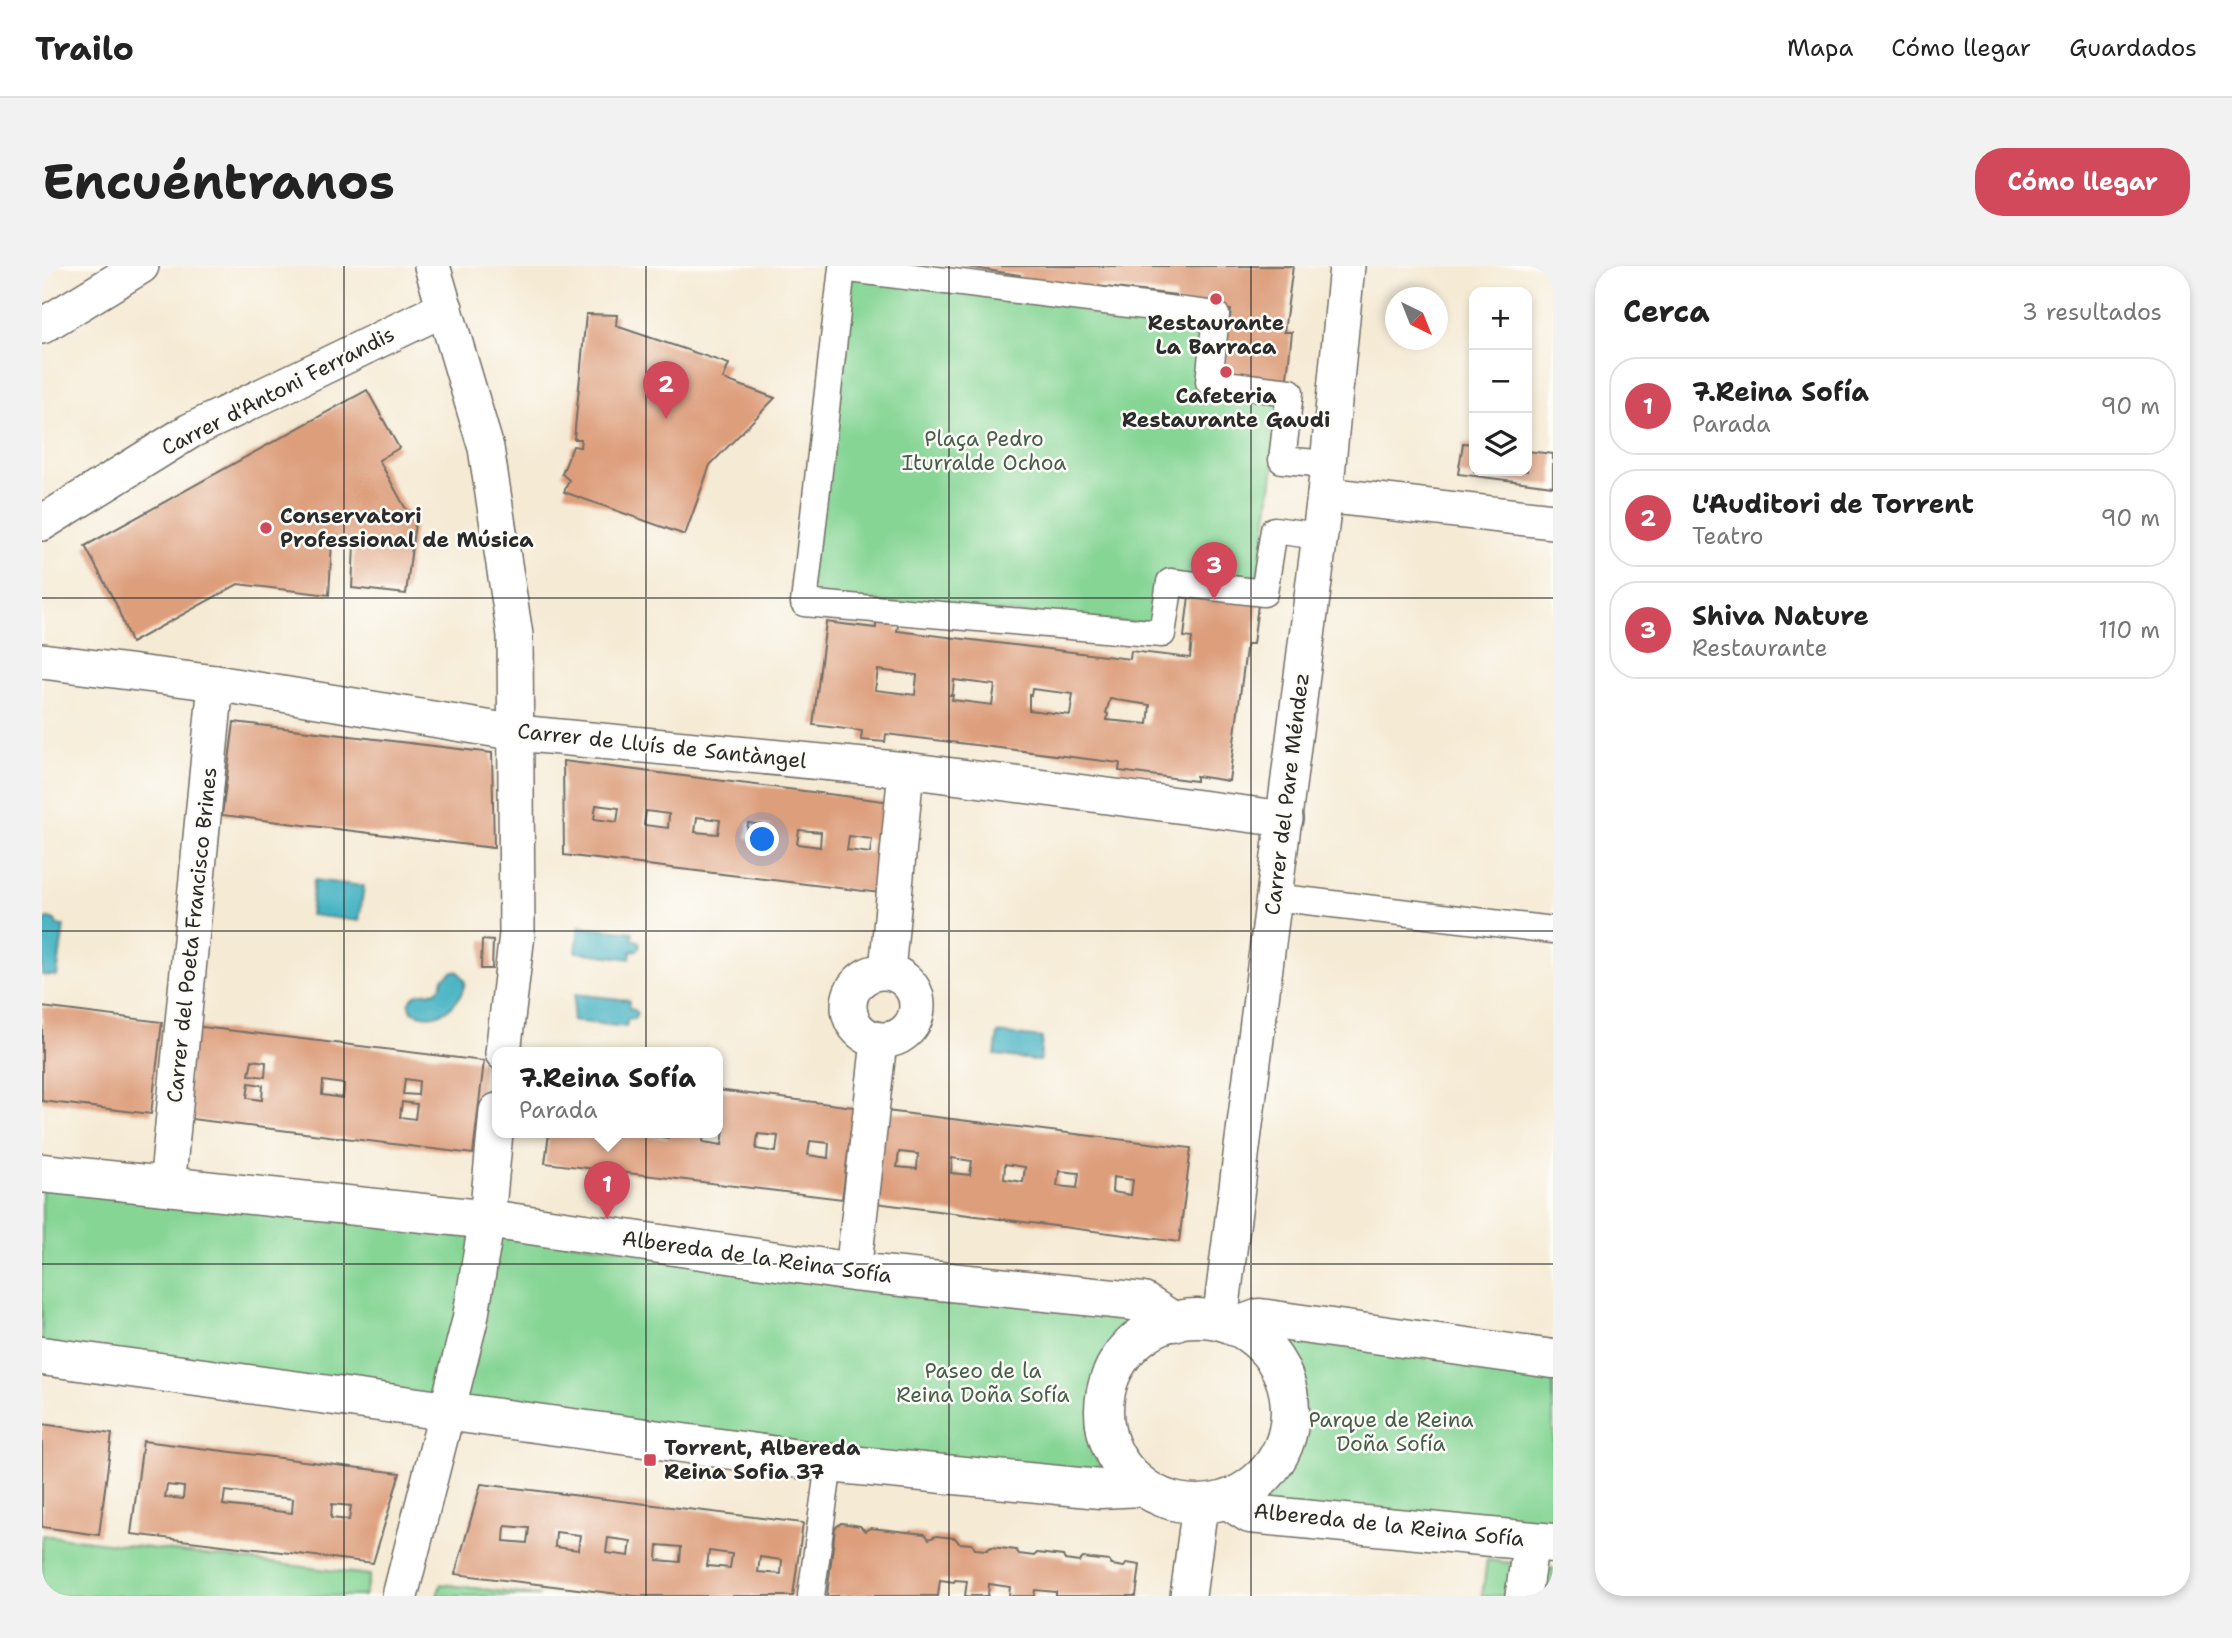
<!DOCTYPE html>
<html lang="es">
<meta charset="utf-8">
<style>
body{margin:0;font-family:"Shantell Sans",sans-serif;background:#f2f2f2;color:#222}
.controls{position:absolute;right:21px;top:21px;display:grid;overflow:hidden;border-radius:14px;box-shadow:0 4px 10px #0003}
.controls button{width:63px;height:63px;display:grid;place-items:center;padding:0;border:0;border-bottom:2px solid #e0e0e0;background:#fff;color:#222;font:35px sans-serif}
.compass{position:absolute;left:1343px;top:21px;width:63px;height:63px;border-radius:50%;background:#fff;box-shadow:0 4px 10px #0003;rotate:137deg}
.you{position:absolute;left:721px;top:574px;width:24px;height:24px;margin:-18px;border:5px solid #fff;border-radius:50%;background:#1a73e8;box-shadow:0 0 0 10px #1a73e833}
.badge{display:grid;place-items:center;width:46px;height:46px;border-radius:50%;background:#d1495b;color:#fff;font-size:23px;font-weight:700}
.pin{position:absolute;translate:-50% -58px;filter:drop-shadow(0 2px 4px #0008)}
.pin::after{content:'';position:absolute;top:37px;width:24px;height:21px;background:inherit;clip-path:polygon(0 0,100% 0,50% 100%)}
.popup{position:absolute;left:450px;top:781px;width:231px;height:91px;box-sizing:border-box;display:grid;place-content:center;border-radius:14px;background:#fff;filter:drop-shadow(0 2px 5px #0005);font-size:23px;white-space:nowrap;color:#767676}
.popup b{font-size:26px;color:#222}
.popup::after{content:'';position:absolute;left:50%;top:100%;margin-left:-14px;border:14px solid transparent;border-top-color:#fff}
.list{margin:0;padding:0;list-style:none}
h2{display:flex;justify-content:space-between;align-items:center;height:91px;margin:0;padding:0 28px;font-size:30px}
h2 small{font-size:23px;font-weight:400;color:#767676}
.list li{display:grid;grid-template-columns:46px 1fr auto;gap:21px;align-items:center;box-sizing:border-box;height:98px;margin:0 14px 14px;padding:0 14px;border:2px solid #e0e0e0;border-radius:28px}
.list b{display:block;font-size:26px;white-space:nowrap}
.list p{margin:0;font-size:23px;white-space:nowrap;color:#767676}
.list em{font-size:23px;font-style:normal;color:#767676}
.icon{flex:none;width:38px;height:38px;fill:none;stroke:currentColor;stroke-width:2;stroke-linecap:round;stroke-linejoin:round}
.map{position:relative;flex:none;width:1511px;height:1330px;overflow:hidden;border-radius:28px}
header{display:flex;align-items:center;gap:42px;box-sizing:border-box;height:98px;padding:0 35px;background:#fff;border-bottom:2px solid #e0e0e0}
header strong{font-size:33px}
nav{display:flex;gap:38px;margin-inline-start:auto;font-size:24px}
.intro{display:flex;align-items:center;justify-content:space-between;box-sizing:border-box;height:168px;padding:0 42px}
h1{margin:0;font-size:49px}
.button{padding:18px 32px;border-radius:28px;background:#d1495b;color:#fff;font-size:24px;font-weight:700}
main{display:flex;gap:42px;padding:0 42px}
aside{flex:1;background:#fff;border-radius:28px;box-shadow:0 4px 10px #0003}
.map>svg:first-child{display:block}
.green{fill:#86d595;stroke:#588060;stroke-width:2}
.water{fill:#46b3c3;stroke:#386f77;stroke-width:2}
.building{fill:#dd9e7c;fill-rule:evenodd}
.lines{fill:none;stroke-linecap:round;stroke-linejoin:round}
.pedestrian-casing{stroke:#726e66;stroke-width:29}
.minor-casing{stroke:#726e66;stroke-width:38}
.tertiary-casing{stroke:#726e66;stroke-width:41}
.pedestrian{stroke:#fff;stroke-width:26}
.minor{stroke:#fff;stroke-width:35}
.tertiary{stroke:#fff;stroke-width:38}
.grid{fill:none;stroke:#2b2b2b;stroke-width:2;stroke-opacity:0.55}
.poi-dot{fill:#d1495b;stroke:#fdfcf7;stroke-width:2.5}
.labels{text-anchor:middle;stroke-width:5;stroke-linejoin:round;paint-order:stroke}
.poi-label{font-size:21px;font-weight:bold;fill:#2b2b2b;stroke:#fdfcf7}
.street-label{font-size:21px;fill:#2b2b2b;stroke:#fdfcf7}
.park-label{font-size:21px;fill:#465e4b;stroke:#fdfcf7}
</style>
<header>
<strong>Trailo</strong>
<nav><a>Mapa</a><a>Cómo llegar</a><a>Guardados</a></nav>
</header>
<div class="intro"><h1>Encuéntranos</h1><a class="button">Cómo llegar</a></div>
<main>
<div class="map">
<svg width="1511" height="1330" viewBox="0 0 1511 1330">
<rect width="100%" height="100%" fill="#fdfcf7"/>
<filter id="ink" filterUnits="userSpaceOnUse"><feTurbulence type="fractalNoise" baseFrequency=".0143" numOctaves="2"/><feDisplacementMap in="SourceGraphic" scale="14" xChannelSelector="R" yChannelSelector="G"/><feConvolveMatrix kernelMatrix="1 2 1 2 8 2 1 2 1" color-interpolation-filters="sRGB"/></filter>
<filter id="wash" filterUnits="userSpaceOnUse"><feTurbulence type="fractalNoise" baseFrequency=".00686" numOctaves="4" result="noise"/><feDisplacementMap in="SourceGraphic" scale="28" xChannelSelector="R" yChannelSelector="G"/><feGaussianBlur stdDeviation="1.57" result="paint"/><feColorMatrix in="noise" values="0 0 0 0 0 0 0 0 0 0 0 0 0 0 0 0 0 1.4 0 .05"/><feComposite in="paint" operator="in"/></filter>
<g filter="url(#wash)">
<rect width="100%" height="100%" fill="#f5ead4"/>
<g class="green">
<path d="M802,8L1165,55L1241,130L1216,322L1124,310L1115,359L766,330Z"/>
<path d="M0,920L1094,1037L1060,1095L1050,1143L1056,1189L1069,1235L0,1081Z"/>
<path d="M1218,1052L1511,1093V1277L1194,1247L1243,1198L1260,1127Z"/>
<path d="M0,1269L328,1309L322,1330H0Z"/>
<path d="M1445,1294L1511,1302V1330H1440Z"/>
<path d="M399,1318L498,1330H395Z"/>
</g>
<g class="water">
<path d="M272,614L322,620L317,655L268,649Z"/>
<path d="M7,652L13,654L15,659L22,660L15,710L0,709V658Z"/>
<path d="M537,660L591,666L590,673L597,675L598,680L595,684L589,685L588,693L534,686Z"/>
<path d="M411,705L417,706L423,716C418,741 394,758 370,745L367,737C373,723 382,729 394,725L399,720L401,712Z"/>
<path d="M533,728L587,734V742L593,744L595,748L592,753L585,754L584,761L530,755Z"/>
<path d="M956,767L1000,772L998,795L953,789Z"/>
</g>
<g id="blocks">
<g class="building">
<path d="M919,0H1251L1242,66H1250L1244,121L1174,112L1181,58H1187L1189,44L1133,37L1134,29L1055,20L1054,27L976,18L978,9Z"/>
<path d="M544,48L575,49L574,60L687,98L681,113L733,132L668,199L643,269L522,226L527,214L520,208L531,180L538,181L539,173H532Z"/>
<path d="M325,124L357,182L337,194L366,247L374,249L364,328L310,322L312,278L290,275L287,329L196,318L89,377L74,338L43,280Z"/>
<path d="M1421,177L1432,178V205H1485V185L1511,188V220L1416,208Z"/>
<path d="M1148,322L1217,331L1211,378H1205L1204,383L1187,515L1154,510V515L1077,505L1078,497L844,468L843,476L819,474L820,465L771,459L784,356L834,362V353L857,356L855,365L1088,393L1089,385L1148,392L1150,372L1142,371ZM836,404L875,409L873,429L833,424ZM912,414L953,419L950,439L910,434L911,429H908L911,425ZM990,423L1031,428L1028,449L987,444V428L989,429ZM1068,433L1108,439L1106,458L1065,454L1066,448L1064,447Z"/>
<path d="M192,456L450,487L452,582L180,549Z"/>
<path d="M521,495L850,536L838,627L522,589ZM554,539L577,542L575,556L552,553ZM604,545L627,548L626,562L602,559ZM655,551L678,554L676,568L653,566ZM706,557L729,560L727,575L704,572ZM757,564L779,566L778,581L755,578ZM807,570L830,573L828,587L805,584Z"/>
<path d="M440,674L451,675L450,703H439Z"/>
<path d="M0,741L120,756L109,848L0,835Z"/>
<path d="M152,760L442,795L431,888L141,852ZM210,794L224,796L223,811L207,809ZM363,813L377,815L376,829L361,828ZM281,815L302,818L301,832L280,829ZM207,817L221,819L220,834L205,832ZM360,836L375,838L373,853L358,851Z"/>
<path d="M675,824L812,841L800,933L503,897L507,867H607V870L626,872L627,867H662L661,876L680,879L682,864L675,863ZM716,868L736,870L734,886L714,883ZM768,875L787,877L786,892L766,889Z"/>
<path d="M844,845L1149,882L1137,976L833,937ZM857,886L876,888L875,903L855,901ZM910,892L930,895L928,909L909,907ZM963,898L983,901L981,916L962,913ZM1017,905L1037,907L1035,922L1015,920ZM1071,911L1091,914L1089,929L1070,926Z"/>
<path d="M0,1158L70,1168L57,1269L0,1261Z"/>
<path d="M101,1175L358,1207L331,1297L89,1268ZM125,1219L142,1221L141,1233L123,1231ZM183,1225L251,1233L250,1247L181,1239ZM290,1238L309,1240L307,1254L289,1252Z"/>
<path d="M439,1218L761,1257L751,1330H593L413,1308ZM463,1260L487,1262L485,1277L462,1275ZM514,1266L538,1269L536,1284L513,1281ZM566,1272L589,1275L587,1290L564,1287ZM616,1279L639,1281L638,1296L615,1294ZM667,1285L690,1288L688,1302L665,1300ZM718,1291L740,1294L739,1308L716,1306Z"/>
<path d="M799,1257L818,1260L823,1265L828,1262L883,1268L887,1273L894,1270L913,1272L917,1277L930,1278L933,1283L945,1284L949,1281L974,1284L977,1288L992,1290L995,1287L1021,1290L1023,1294L1037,1296L1041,1292L1067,1295L1070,1299L1082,1301L1085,1297L1098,1299L1094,1330H1014V1326L993,1324L992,1330H967L968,1321L947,1318L946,1330H923L925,1315L913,1314L912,1316L898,1314L896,1330H785L793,1262Z"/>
</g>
</g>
</g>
<g filter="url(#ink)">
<use href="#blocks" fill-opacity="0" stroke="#726e66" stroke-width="2"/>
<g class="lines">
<g class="pedestrian-casing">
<g id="pedestrian">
<path d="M1277,270L1232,264L1222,327L1128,316L1120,368L762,337L800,2L1174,49L1167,116L1248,126L1240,194L1286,198"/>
<path d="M1231,631L1511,664"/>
<path d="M769,1330L787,1197"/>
</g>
</g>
<g class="minor-casing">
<g id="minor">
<path d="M390,0L444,182L473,369L475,668L461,787"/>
<path d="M0,60L99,0"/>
<path d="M1283,229L1511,255"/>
<path d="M0,257L148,165L403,42"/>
<path d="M0,395L174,417L475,467L864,504L1243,553"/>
<path d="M845,705L864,504"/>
<circle cx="841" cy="740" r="34"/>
<path d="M125,921L174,417"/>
<path d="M811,1006L837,775"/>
<path d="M1178,1055L1283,229L1305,0"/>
<path d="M358,1330L428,1054L445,953L455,845"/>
<path d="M1146,1330L1158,1239"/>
<path d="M1481,1330L1489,1274"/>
</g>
</g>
<g class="tertiary-casing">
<g id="tertiary">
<path d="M0,907L467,956L811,1006L1101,1036L1132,1056"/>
<circle cx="1155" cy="1145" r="93"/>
<path d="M1193,1061L1218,1052L1511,1093"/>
<path d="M0,1090L787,1197L1058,1223L1101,1221"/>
<path d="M1186,1234L1208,1248L1511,1277"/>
</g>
</g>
<use href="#pedestrian" class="pedestrian"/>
<use href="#minor" class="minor"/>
<use href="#tertiary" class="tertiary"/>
</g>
</g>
<path class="grid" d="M302,0V1330M604,0V1330M907,0V1330M1209,0V1330M0,332H1511M0,665H1511M0,998H1511"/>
<g class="poi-dot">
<circle cx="1174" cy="33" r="7"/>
<circle cx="1184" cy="106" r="7"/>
<circle cx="224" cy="262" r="7"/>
<rect x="601" y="1187" width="14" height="14" rx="3.5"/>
</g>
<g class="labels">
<g class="poi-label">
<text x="1174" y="64">Restaurante<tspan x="1174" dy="24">La Barraca</tspan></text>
<text x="1184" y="137">Cafeteria<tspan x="1184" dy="24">Restaurante Gaudi</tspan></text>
<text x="238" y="257" text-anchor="start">Conservatori<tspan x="238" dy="24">Professional de Música</tspan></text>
<text x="622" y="1189" text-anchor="start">Torrent, Albereda<tspan x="622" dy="24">Reina Sofia 37</tspan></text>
</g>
<g class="street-label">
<text transform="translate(236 125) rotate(-27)" y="7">Carrer d'Antoni Ferrandis</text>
<text transform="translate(620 480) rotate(6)" y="7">Carrer de Lluís de Santàngel</text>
<text transform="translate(1245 528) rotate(-83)" y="7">Carrer del Pare Méndez</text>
<text transform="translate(150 669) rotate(-84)" y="7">Carrer del Poeta Francisco Brines</text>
<text transform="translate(715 991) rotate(8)" y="7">Albereda de la Reina Sofía</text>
<text transform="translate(1347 1259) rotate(6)" y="7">Albereda de la Reina Sofía</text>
</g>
<g class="park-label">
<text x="942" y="180">Plaça Pedro<tspan x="942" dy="24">Iturralde Ochoa</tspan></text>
<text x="941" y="1112">Paseo de la<tspan x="941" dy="24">Reina Doña Sofía</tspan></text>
<text x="1349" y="1161">Parque de Reina<tspan x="1349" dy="24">Doña Sofía</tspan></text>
</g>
</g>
</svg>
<div class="controls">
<button>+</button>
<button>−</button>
<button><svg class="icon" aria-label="layers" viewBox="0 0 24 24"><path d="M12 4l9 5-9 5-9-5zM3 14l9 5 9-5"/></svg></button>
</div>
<svg class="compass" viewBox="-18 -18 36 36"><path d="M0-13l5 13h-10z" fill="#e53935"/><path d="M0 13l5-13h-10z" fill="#767676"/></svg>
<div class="you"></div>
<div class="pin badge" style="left:565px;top:953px">1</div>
<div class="popup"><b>7.Reina Sofía</b>Parada</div>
<div class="pin badge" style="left:624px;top:153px">2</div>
<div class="pin badge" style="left:1172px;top:334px">3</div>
</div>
<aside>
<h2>Cerca<small>3 resultados</small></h2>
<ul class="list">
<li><span class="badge">1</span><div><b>7.Reina Sofía</b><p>Parada</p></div><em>90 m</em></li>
<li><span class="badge">2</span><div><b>L'Auditori de Torrent</b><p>Teatro</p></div><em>90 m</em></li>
<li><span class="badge">3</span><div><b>Shiva Nature</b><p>Restaurante</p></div><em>110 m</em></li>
</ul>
</aside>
</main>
